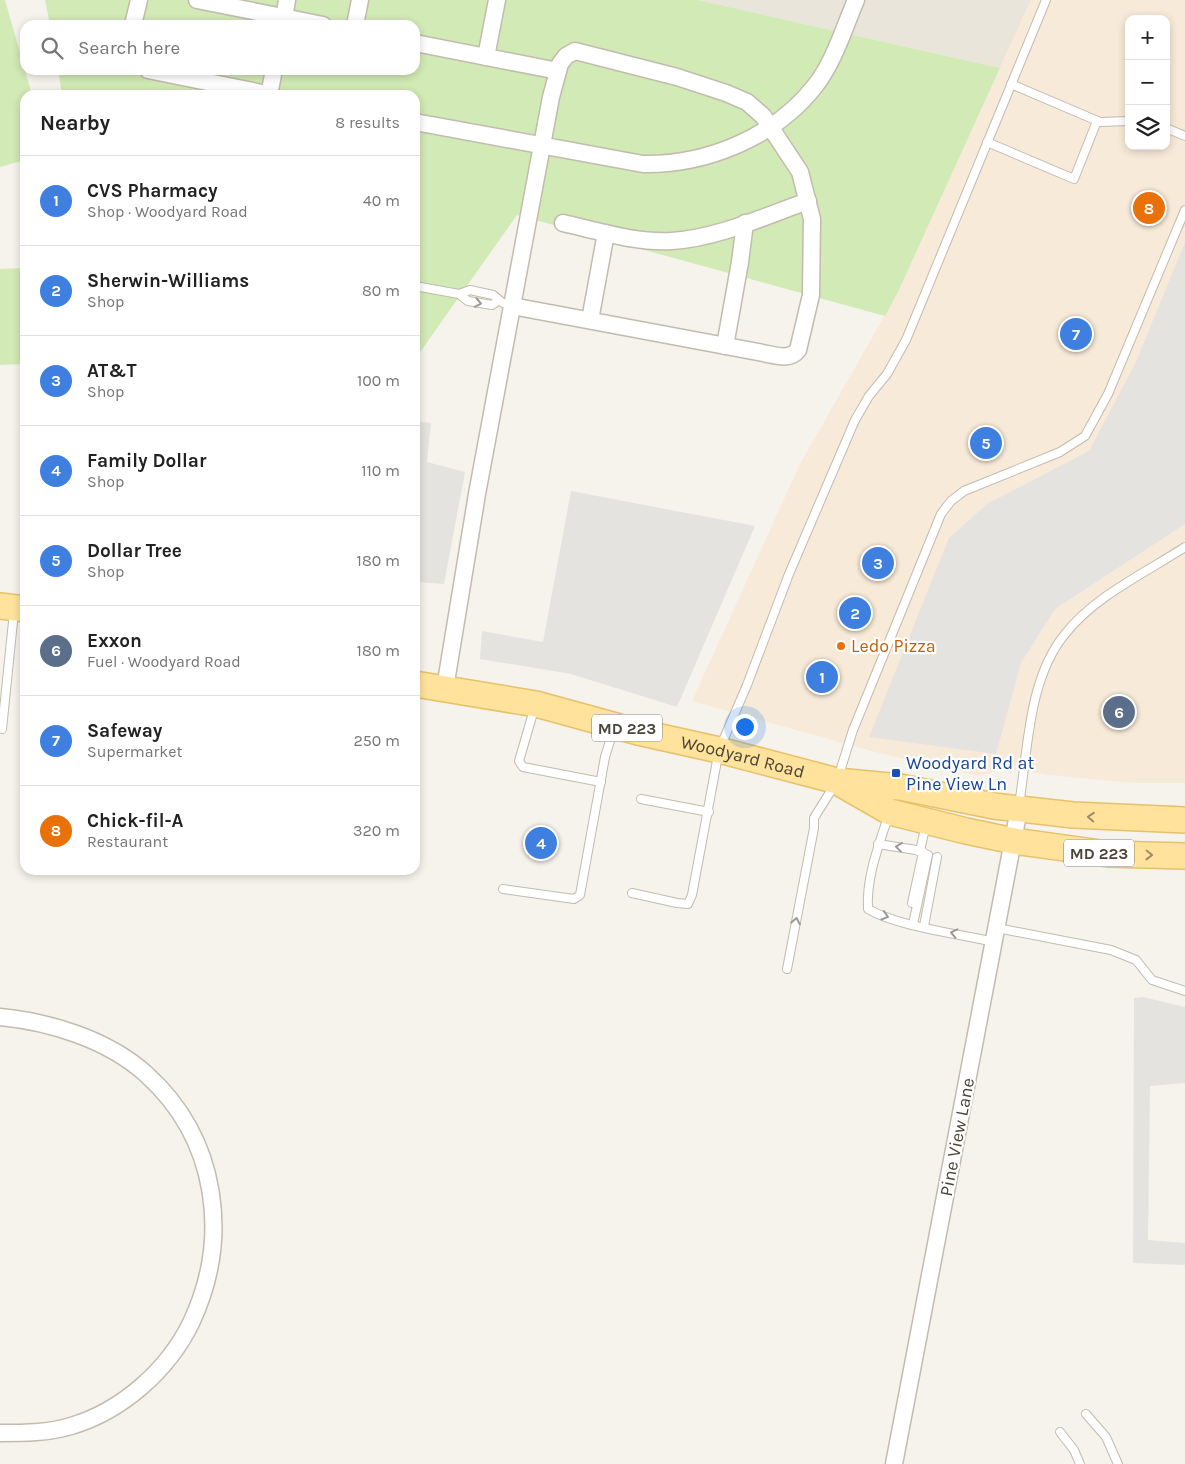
<!DOCTYPE html>
<meta charset="utf-8">
<style>
body{margin:0;font-family:Karla,sans-serif;background:#f2f2f2;color:#222}
.controls{position:absolute;right:15px;top:15px;display:grid;overflow:hidden;border-radius:10px;box-shadow:0 2px 8px #0003}
.controls button{width:45px;height:45px;display:grid;place-items:center;padding:0;border:0;border-bottom:1px solid #e0e0e0;background:#fff;color:#222;font:25px sans-serif}
.you{position:absolute;left:744px;top:726px;width:18px;height:18px;margin:-12px;border:4px solid #fff;border-radius:50%;background:#1a73e8;box-shadow:0 0 0 8px #1a73e833}
.badge{display:grid;place-items:center;width:32px;height:32px;border-radius:50%;background:#0f766e;color:#fff;font-size:16px;font-weight:700}
.pin{position:absolute;translate:-50% -50%;border:2px solid #fff;box-shadow:0 1px 5px #0006}
.list{margin:0;padding:0;list-style:none}
h2{display:flex;justify-content:space-between;align-items:center;height:65px;margin:0;padding:0 20px;font-size:21px}
h2 small{font-size:16px;font-weight:400;color:#767676}
.list li{display:grid;grid-template-columns:32px 1fr auto;gap:15px;align-items:center;box-sizing:border-box;height:90px;padding:0 20px;border-top:1px solid #e0e0e0}
.list b{display:block;font-size:19px;white-space:nowrap}
.list p{margin:0;font-size:16px;white-space:nowrap;color:#767676}
.list em{font-size:16px;font-style:normal;color:#767676}
.icon{flex:none;width:28px;height:28px;fill:none;stroke:currentColor;stroke-width:2;stroke-linecap:round;stroke-linejoin:round}
.map{position:relative;flex:none;width:1185px;height:1464px;overflow:hidden}
.search{position:absolute;background:#fff;box-shadow:0 2px 8px #0003;left:20px;top:20px;width:400px;height:55px;display:flex;align-items:center;gap:12px;box-sizing:border-box;padding:0 18px;border-radius:15px;color:#767676;font-size:19px}
.panel{position:absolute;background:#fff;box-shadow:0 2px 8px #0003;left:20px;top:90px;width:400px;height:785px;border-radius:15px}
.map>svg:first-child{display:block}
.residential{fill:#eae5da}
.commercial{fill:#f7ead8;fill-rule:evenodd}
.green{fill:#d2eab5}
.parking{fill:#e5e3e0}
.lines{fill:none;stroke-linecap:round;stroke-linejoin:round}
.service-casing{stroke:#c2bbae;stroke-width:10}
.minor-casing{stroke:#c2bbae;stroke-width:19}
.primary-casing{stroke:#e6c16a;stroke-width:28}
.service{stroke:#fff;stroke-width:8}
.minor{stroke:#fff;stroke-width:16}
.primary{stroke:#ffe39c;stroke-width:25}
.oneway{stroke:#9c9892}
.oneway2{stroke:#9c8c66}
.food-dot{fill:#e8710a;stroke:#fff;stroke-width:2}
.transit-dot{fill:#1a4fb4;stroke:#fff;stroke-width:2}
.labels{text-anchor:middle;stroke-width:4.5;stroke-linejoin:round;paint-order:stroke}
.shield{fill:#fff;stroke:#817c74;stroke-width:1}
.shield-label{font-size:16px;font-weight:bold;fill:#4b4439}
.food-label{font-size:18px;fill:#c56008;stroke:#fff;text-anchor:start}
.street-label{font-size:18px;fill:#4b4439;stroke:#fff}
.transit-label{font-size:18px;fill:#164399;stroke:#fff;text-anchor:start}
</style>
<div class="map">
<svg width="1185" height="1464" viewBox="0 0 1185 1464">
<rect width="100%" height="100%" fill="#f6f3ec"/>
<path class="residential" d="M698,0H1031L1000,68Z"/>
<path class="commercial" d="M1031,0H1185V783H1133L1050,775L1007,768L979,776L879,753L692,701L800,464L898,292ZM1129,19H1166V146H1129Z"/>
<g class="green">
<path d="M0,0H5L32,95H25V160L0,167Z"/>
<path d="M45,0H698L1000,68L898,292L885,316L517,215L418,355H415V95H62L58,70H415V25H50Z"/>
<path d="M25,268V364L0,365V269Z"/>
</g>
<g class="parking">
<path d="M1185,242V524L1055,609L1021,663L996,754L869,737L949,538L987,504L1089,451L1136,362Z"/>
<path d="M415,421L431,423L427,462L465,472L444,584L415,582Z"/>
<path d="M571,491L755,526L677,707L571,674L480,659L482,631L543,642Z"/>
<path d="M1143,997L1185,1007V1083L1150,1086L1148,1240L1185,1243V1265L1133,1263L1134,998Z"/>
</g>
<g class="lines">
<g class="service-casing">
<g id="service">
<path d="M1011,84L1100,122L1129,121"/>
<path d="M1166,128L1185,136"/>
<path d="M987,142L1074,179L1097,121"/>
<path d="M415,223V233"/>
<path d="M415,286L459,294L468,301L492,305L498,301"/>
<path d="M459,294L470,290L493,295L503,303"/>
<path d="M535,706L519,761L523,767L601,782"/>
<path d="M2,729L14,612"/>
<path d="M641,799L709,812"/>
<path d="M1019,805C1028,750 1028,679 1065,634C1095,596 1145,573 1185,547"/>
<path d="M889,814C879,845 866,877 868,909C896,926 960,934 994,942"/>
<path d="M878,844L916,850L928,855L913,924"/>
<path d="M920,851L926,824"/>
<path d="M503,889L574,899L580,895L605,757L614,728"/>
<path d="M632,893L677,903L688,904L692,895L719,750L747,685L789,574L855,420L869,396L887,374L906,340L1046,0"/>
<path d="M912,903L923,852"/>
<path d="M924,926L937,857"/>
<path d="M997,928L1111,950L1136,960L1152,980L1185,991"/>
<path d="M787,969L814,828V818L837,781L853,730L941,514L951,501L964,491L1060,452L1085,436L1108,394L1185,210"/>
<path d="M1086,1414L1106,1437L1118,1464"/>
<path d="M1060,1432L1074,1450L1080,1464"/>
</g>
</g>
<g class="minor-casing">
<g id="minor">
<path d="M197,0L323,25"/>
<path d="M133,25L139,0"/>
<path d="M283,25L287,0"/>
<path d="M355,25L360,0"/>
<path d="M415,43L558,71"/>
<path d="M486,57L497,0"/>
<path d="M148,70L272,95"/>
<path d="M269,95L274,70"/>
<path d="M415,122L643,164C707,165 775,137 815,86C834,62 844,28 856,0"/>
<path d="M563,223C598,231 636,243 672,241C718,238 765,216 808,201"/>
<path d="M590,320L606,233"/>
<path d="M725,346L740,262L745,223"/>
<path d="M445,688L477,494L551,97L560,64L566,56L575,51L677,77L726,93L747,102L763,116L800,172L812,219L811,295L798,350C790,361 774,355 763,353L512,306"/>
<path d="M0,1017C50,1022 107,1039 146,1074C218,1139 231,1238 191,1323C168,1370 122,1411 71,1426C48,1433 24,1433 0,1433"/>
<path d="M894,1464L1019,809"/>
</g>
</g>
<g class="primary-casing">
<g id="primary">
<path d="M0,606L25,609"/>
<path id="s1" d="M415,684L536,704L638,732L719,750L837,781L900,787L994,806L1073,815L1185,820"/>
<path d="M843,785L890,812L966,831L1014,841L1108,854L1185,856"/>
</g>
</g>
<use href="#service" class="service"/>
<use href="#minor" class="minor"/>
<use href="#primary" class="primary"/>
</g>
<defs><path id="oneway-chevron" d="M-2-3.5L2.5 0L-2 3.5" fill="none" stroke-width="1.6" stroke-linecap="round" stroke-linejoin="round" transform="scale(1.25)"/></defs>
<g class="oneway">
<use href="#oneway-chevron" transform="translate(478 303) rotate(11)"/>
<use href="#oneway-chevron" transform="translate(899 847) rotate(-173)"/>
<use href="#oneway-chevron" transform="translate(885 916) rotate(16)"/>
<use href="#oneway-chevron" transform="translate(796 921) rotate(-79)"/>
<use href="#oneway-chevron" transform="translate(954 933) rotate(-167)"/>
</g>
<g class="oneway2">
<use href="#oneway-chevron" transform="translate(1091 817) rotate(-176)"/>
<use href="#oneway-chevron" transform="translate(1149 855) rotate(1)"/>
</g>
<circle class="food-dot" cx="841" cy="646" r="5"/>
<rect class="transit-dot" x="891" y="768" width="10" height="10" rx="2.5"/>
<g class="labels">
<g class="shield">
<rect x="592" y="714.5" width="70" height="27" rx="4"/>
<rect x="1064" y="839.5" width="70" height="27" rx="4"/>
</g>
<g class="shield-label">
<text x="627" y="734">MD 223</text>
<text x="1099" y="859">MD 223</text>
</g>
<g class="food-label">
<text x="851" y="652">Ledo Pizza</text>
</g>
<g class="street-label">
<text dy="6" stroke="none"><textPath href="#s1" startOffset="336">Woodyard Road</textPath></text>
<text transform="translate(957 1137) rotate(-79)" y="6">Pine View Lane</text>
</g>
<g class="transit-label">
<text x="906" y="769">Woodyard Rd at<tspan x="906" dy="21">Pine View Ln</tspan></text>
</g>
</g>
</svg>
<div class="controls">
<button>+</button>
<button>−</button>
<button><svg class="icon" aria-label="layers" viewBox="0 0 24 24"><path d="M12 4l9 5-9 5-9-5zM3 14l9 5 9-5"/></svg></button>
</div>
<div class="you"></div>
<div class="pin badge" style="left:822px;top:677px;background:#3f7fe0">1</div>
<div class="pin badge" style="left:855px;top:613px;background:#3f7fe0">2</div>
<div class="pin badge" style="left:878px;top:563px;background:#3f7fe0">3</div>
<div class="pin badge" style="left:541px;top:843px;background:#3f7fe0">4</div>
<div class="pin badge" style="left:986px;top:443px;background:#3f7fe0">5</div>
<div class="pin badge" style="left:1119px;top:712px;background:#5c6f8a">6</div>
<div class="pin badge" style="left:1076px;top:334px;background:#3f7fe0">7</div>
<div class="pin badge" style="left:1149px;top:208px;background:#e8710a">8</div>
<div class="search"><svg class="icon" aria-label="search" viewBox="0 0 24 24"><circle cx="10" cy="10" r="6"/><path d="M15 15l6 6"/></svg>Search here</div>
<section class="panel">
<h2>Nearby<small>8 results</small></h2>
<ul class="list">
<li><span class="badge" style="background:#3f7fe0">1</span><div><b>CVS Pharmacy</b><p>Shop · Woodyard Road</p></div><em>40 m</em></li>
<li><span class="badge" style="background:#3f7fe0">2</span><div><b>Sherwin-Williams</b><p>Shop</p></div><em>80 m</em></li>
<li><span class="badge" style="background:#3f7fe0">3</span><div><b>AT&amp;T</b><p>Shop</p></div><em>100 m</em></li>
<li><span class="badge" style="background:#3f7fe0">4</span><div><b>Family Dollar</b><p>Shop</p></div><em>110 m</em></li>
<li><span class="badge" style="background:#3f7fe0">5</span><div><b>Dollar Tree</b><p>Shop</p></div><em>180 m</em></li>
<li><span class="badge" style="background:#5c6f8a">6</span><div><b>Exxon</b><p>Fuel · Woodyard Road</p></div><em>180 m</em></li>
<li><span class="badge" style="background:#3f7fe0">7</span><div><b>Safeway</b><p>Supermarket</p></div><em>250 m</em></li>
<li><span class="badge" style="background:#e8710a">8</span><div><b>Chick-fil-A</b><p>Restaurant</p></div><em>320 m</em></li>
</ul>
</section>
</div>
